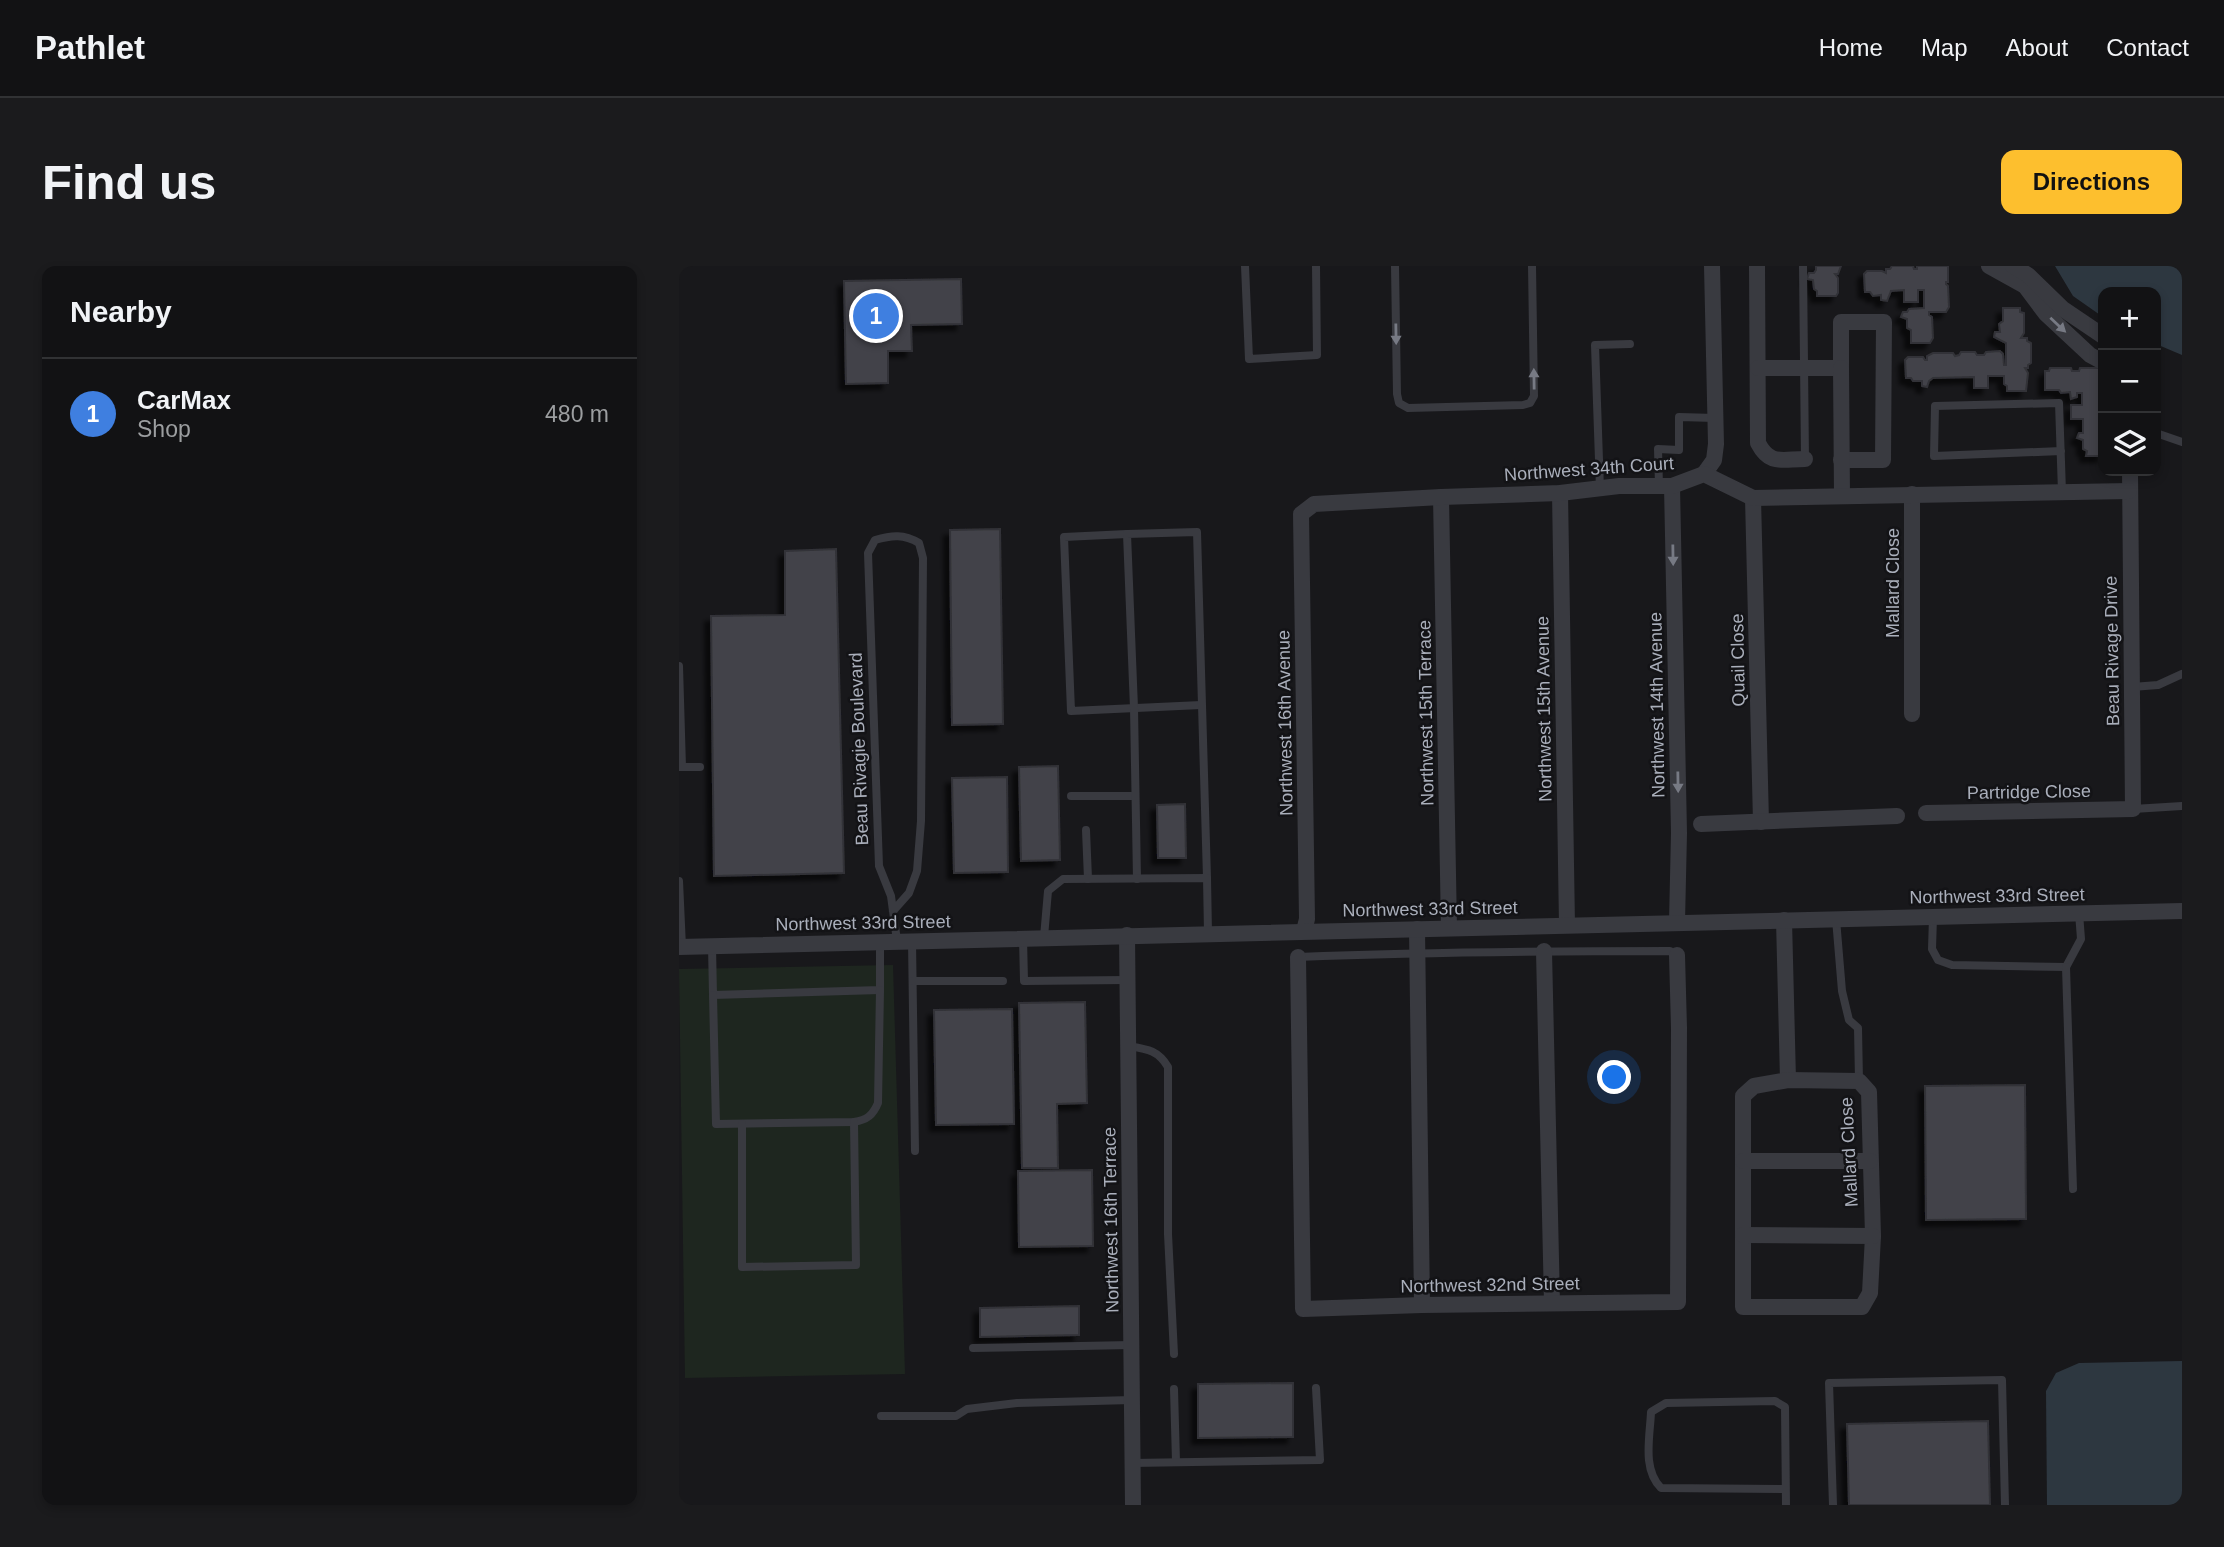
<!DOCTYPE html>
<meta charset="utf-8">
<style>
body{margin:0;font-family:Arial,sans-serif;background:#1b1b1d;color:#f1f3f6}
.controls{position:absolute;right:21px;top:21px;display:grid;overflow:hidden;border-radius:14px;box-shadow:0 4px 10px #0003}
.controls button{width:63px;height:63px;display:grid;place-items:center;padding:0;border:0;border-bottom:2px solid #313234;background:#121214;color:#f1f3f6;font:35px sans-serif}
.you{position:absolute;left:936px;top:812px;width:24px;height:24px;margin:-18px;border:5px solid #fff;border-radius:50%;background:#1a73e8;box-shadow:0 0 0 10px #1a73e833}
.badge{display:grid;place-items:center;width:46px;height:46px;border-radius:50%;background:#fdbf2e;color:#fff;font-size:23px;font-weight:700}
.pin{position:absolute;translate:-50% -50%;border:4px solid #fff;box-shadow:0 2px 7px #0006}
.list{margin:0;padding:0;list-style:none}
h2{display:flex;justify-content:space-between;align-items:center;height:91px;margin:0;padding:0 28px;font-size:30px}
h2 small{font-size:23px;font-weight:400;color:#9c9ea0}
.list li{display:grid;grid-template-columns:46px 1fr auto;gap:21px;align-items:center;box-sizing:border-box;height:112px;padding:0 28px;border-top:2px solid #313234}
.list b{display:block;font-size:26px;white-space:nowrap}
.list p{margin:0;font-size:23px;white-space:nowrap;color:#9c9ea0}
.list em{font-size:23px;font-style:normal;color:#9c9ea0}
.icon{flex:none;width:38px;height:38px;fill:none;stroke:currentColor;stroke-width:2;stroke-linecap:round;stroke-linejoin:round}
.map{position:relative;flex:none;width:1503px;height:1239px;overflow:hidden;border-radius:14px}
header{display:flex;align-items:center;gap:42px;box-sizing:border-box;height:98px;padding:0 35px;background:#121214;border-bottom:2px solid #313234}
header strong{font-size:33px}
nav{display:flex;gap:38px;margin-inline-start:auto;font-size:24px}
.intro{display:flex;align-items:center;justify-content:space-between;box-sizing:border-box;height:168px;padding:0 42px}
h1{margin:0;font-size:49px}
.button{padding:18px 32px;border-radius:14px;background:#fdbf2e;color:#111;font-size:24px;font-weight:700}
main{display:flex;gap:42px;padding:0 42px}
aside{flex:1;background:#121214;border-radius:14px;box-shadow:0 4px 10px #0003}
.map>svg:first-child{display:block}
.green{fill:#1e261f}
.water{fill:#2d3740}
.building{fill:#424348;stroke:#323237;stroke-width:2;filter:url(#shadow)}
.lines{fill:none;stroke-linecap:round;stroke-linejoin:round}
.lane{stroke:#393a40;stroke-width:8}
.street{stroke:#393a40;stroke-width:16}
.oneway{fill:#777a84}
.labels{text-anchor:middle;stroke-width:5;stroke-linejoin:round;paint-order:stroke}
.street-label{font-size:18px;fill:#aaafbb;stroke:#131316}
</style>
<header>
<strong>Pathlet</strong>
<nav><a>Home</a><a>Map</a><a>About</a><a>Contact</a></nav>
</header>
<div class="intro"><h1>Find us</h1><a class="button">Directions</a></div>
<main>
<aside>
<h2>Nearby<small></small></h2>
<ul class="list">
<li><span class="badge" style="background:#3f7fe0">1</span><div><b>CarMax</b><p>Shop</p></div><em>480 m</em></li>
</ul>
</aside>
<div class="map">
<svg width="1503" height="1239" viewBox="0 0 1503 1239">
<defs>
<filter id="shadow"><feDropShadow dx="-6" dy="6" stdDeviation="2" flood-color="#0009"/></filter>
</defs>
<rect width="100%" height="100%" fill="#18181b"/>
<path class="green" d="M214,699L226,1108L6,1112L0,703Z"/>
<g class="water">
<path d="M1376,0H1503V89L1477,78V26H1424V51L1394,30Z"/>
<path d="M1503,1095V1239H1368L1367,1125L1377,1107L1400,1097Z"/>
</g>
<g class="building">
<path d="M1137,0H1162L1159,8H1156L1159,12V27L1157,30H1138V25L1135,23L1134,14L1128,13L1130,7H1135L1137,4Z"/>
<path d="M1213,0H1234L1235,3H1238V0H1269V16H1267V18L1269,20L1270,41L1267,46H1250V49L1253,51L1254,72L1251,77H1232V64L1228,62V53L1222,51L1224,46H1228L1230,43L1245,42V24H1239V36H1225V24L1212,25L1208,35L1202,34V29L1194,30L1191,26H1186L1185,8L1188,5H1203L1207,7V3H1211Z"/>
<path d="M282,13L283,58L232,59L233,85H209V117L167,118L165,15Z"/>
<path d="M1324,42H1341V46L1345,47V67L1342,72H1348V75L1352,77V97L1349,99V102H1346L1349,107L1347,125H1328V120L1325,118V110H1309V122H1295V111L1254,112L1250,115L1248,121L1243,120V115H1234L1232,112H1227L1226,94L1229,91H1244L1246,94H1248V90L1254,87H1274L1276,90L1280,89L1282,86H1296L1298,89H1305L1307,86L1321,85L1324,88L1325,99H1327V77L1315,71L1316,66H1321L1320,58L1324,55Z"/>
<path d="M1371,102H1392L1393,105H1400L1401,102H1422L1424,103V190H1407L1408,185L1404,183V174L1398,172L1400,167H1404V153H1392V139H1403V127H1398V131L1392,133L1391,126L1382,127L1380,124H1366V105H1370Z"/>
<path d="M321,263L324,458L273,459L271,264Z"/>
<path d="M157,283L165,607L35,610L32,350L106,349V285Z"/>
<path d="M379,500L381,594L342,595L340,501Z"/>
<path d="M328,511L329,606L275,607L273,512Z"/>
<path d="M506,538L507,592H479L478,539Z"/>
<path d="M406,736L408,837L378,838L379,902H343L340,737Z"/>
<path d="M333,743L335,858L257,859L255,744Z"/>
<path d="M1346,819L1347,953L1247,954L1246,820Z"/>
<path d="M413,904L414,980L340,981L339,905Z"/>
<path d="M400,1040V1069L301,1071V1042Z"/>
<path d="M614,1117V1171L519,1172V1118Z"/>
<path d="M1309,1155L1311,1239H1170L1168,1158Z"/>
</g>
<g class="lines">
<g class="lane">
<path d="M566,0L570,93L638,89L637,0"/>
<path d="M716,0L718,128L720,137L729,142L844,139L851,137L855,130L853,0"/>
<path d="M1124,0L1126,193"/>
<path d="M1477,167L1503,176"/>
<path d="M1382,185L1255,190L1256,140L1380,137L1383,226"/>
<path d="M980,220L979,183L1000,184V151L1036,152"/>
<path d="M921,223L916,79L951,78"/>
<path d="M448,268L385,271L392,445L522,439"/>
<path d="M0,400L3,501"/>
<path d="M1453,421L1479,419L1503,408"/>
<path d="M0,501H21"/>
<path d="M392,530H456"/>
<path d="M1454,543L1503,540"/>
<path d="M407,564L409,613"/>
<path d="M458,613L455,442L448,268L518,266L528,612"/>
<path d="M0,615L3,681"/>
<path d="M214,645L230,627L238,605L242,555L244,292L240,277C225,268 213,269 196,274L189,287L200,600L212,630L218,675"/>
<path d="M1254,651L1253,683L1259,694L1273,699L1387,701L1402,673L1400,647"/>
<path d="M1157,653L1163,725L1170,754L1179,762L1180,815"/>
<path d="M365,671L369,625L384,613L528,612L529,667"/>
<path d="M344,672L345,715L448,714"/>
<path d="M233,675L236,885"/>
<path d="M33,680L34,729L201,724V676"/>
<path d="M619,691C743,686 867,685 991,685L998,689"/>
<path d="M1387,701L1394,923"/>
<path d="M234,715H324"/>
<path d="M34,729L37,858L175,856C188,854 194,849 199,837L201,724"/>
<path d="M449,780C468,783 479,784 489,801V968L495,1088"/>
<path d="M63,858V1001L177,999L175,856"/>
<path d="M294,1082L452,1079"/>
<path d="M495,1123L497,1196"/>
<path d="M202,1150H277L288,1143L338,1137L453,1134"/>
<path d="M453,1197L641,1194L637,1122"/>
<path d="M1106,1223L982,1222C963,1203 971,1171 972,1146L987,1137L1096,1135L1106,1141L1107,1239"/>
<path d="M1154,1239L1150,1117L1323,1114L1326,1239"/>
</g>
<g class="street">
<path d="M1078,0L1079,177C1091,200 1103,193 1126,193"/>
<path d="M1310,0L1346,20L1367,48L1411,89L1424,96"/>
<path d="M1334,0L1349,9L1384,43L1424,70"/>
<path d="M1079,102H1162V56H1205L1204,194H1162"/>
<path d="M1162,102L1163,230"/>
<path d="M1025,208L1035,194L1037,178L1033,0"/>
<path d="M993,220L1000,567L998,656"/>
<path d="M881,227L888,659"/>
<path d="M1233,228V448"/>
<path d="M762,231L770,662"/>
<path d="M1074,232L1082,556"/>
<path d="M1247,547L1454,543L1451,205"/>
<path d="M1022,558L1218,550"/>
<path d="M1105,654L1109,814"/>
<path d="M738,663L743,1039"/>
<path d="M625,665L628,653L622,248L635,238L762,231L881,227L940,220H993L1025,208L1074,232L1450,225"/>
<path d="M448,669L454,1239"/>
<path d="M0,681L1503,645"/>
<path d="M865,685L873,1037"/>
<path d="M619,691L624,1043L743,1039L999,1036L1000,762L998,689"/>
<path d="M1109,814L1180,815L1190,826L1194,970L1191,1027L1183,1041H1064V830L1075,820Z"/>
<path d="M1064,895H1191"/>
<path d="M1064,969L1194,970"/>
</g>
</g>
<defs><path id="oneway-solid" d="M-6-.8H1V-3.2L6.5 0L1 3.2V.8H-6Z" transform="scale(1.75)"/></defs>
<g class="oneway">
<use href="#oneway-solid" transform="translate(1379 59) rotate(43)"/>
<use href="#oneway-solid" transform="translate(717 68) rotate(89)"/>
<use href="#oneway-solid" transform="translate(855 113) rotate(-91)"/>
<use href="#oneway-solid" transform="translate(994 289) rotate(89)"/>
<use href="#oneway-solid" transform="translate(999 516) rotate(89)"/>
</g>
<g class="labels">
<g class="street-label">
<text transform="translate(910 203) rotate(-4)" y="6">Northwest 34th Court</text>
<text transform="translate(1214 317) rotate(-90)" y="6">Mallard Close</text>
<text transform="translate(1433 385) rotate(-91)" y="6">Beau Rivage Drive</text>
<text transform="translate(1059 394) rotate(-91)" y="6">Quail Close</text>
<text transform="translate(978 439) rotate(-91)" y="6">Northwest 14th Avenue</text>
<text transform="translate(865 443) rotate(-91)" y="6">Northwest 15th Avenue</text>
<text transform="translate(747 447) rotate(-91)" y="6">Northwest 15th Terrace</text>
<text transform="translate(606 457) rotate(-91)" y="6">Northwest 16th Avenue</text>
<text transform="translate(180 483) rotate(-92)" y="6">Beau Rivagie Boulevard</text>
<text transform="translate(1350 526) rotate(-1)" y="6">Partridge Close</text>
<text transform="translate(1318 630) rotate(-1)" y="6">Northwest 33rd Street</text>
<text transform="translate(751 643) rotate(-1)" y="6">Northwest 33rd Street</text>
<text transform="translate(184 657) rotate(-1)" y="6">Northwest 33rd Street</text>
<text transform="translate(1170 886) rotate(-93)" y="6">Mallard Close</text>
<text transform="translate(432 954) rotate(-91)" y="6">Northwest 16th Terrace</text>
<text transform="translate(811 1019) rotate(-1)" y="6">Northwest 32nd Street</text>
</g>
</g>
</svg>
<div class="controls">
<button>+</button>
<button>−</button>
<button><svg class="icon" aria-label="layers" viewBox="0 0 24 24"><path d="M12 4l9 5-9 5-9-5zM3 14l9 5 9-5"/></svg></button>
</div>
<div class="you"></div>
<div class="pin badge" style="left:197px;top:50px;background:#3f7fe0">1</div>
</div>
</main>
